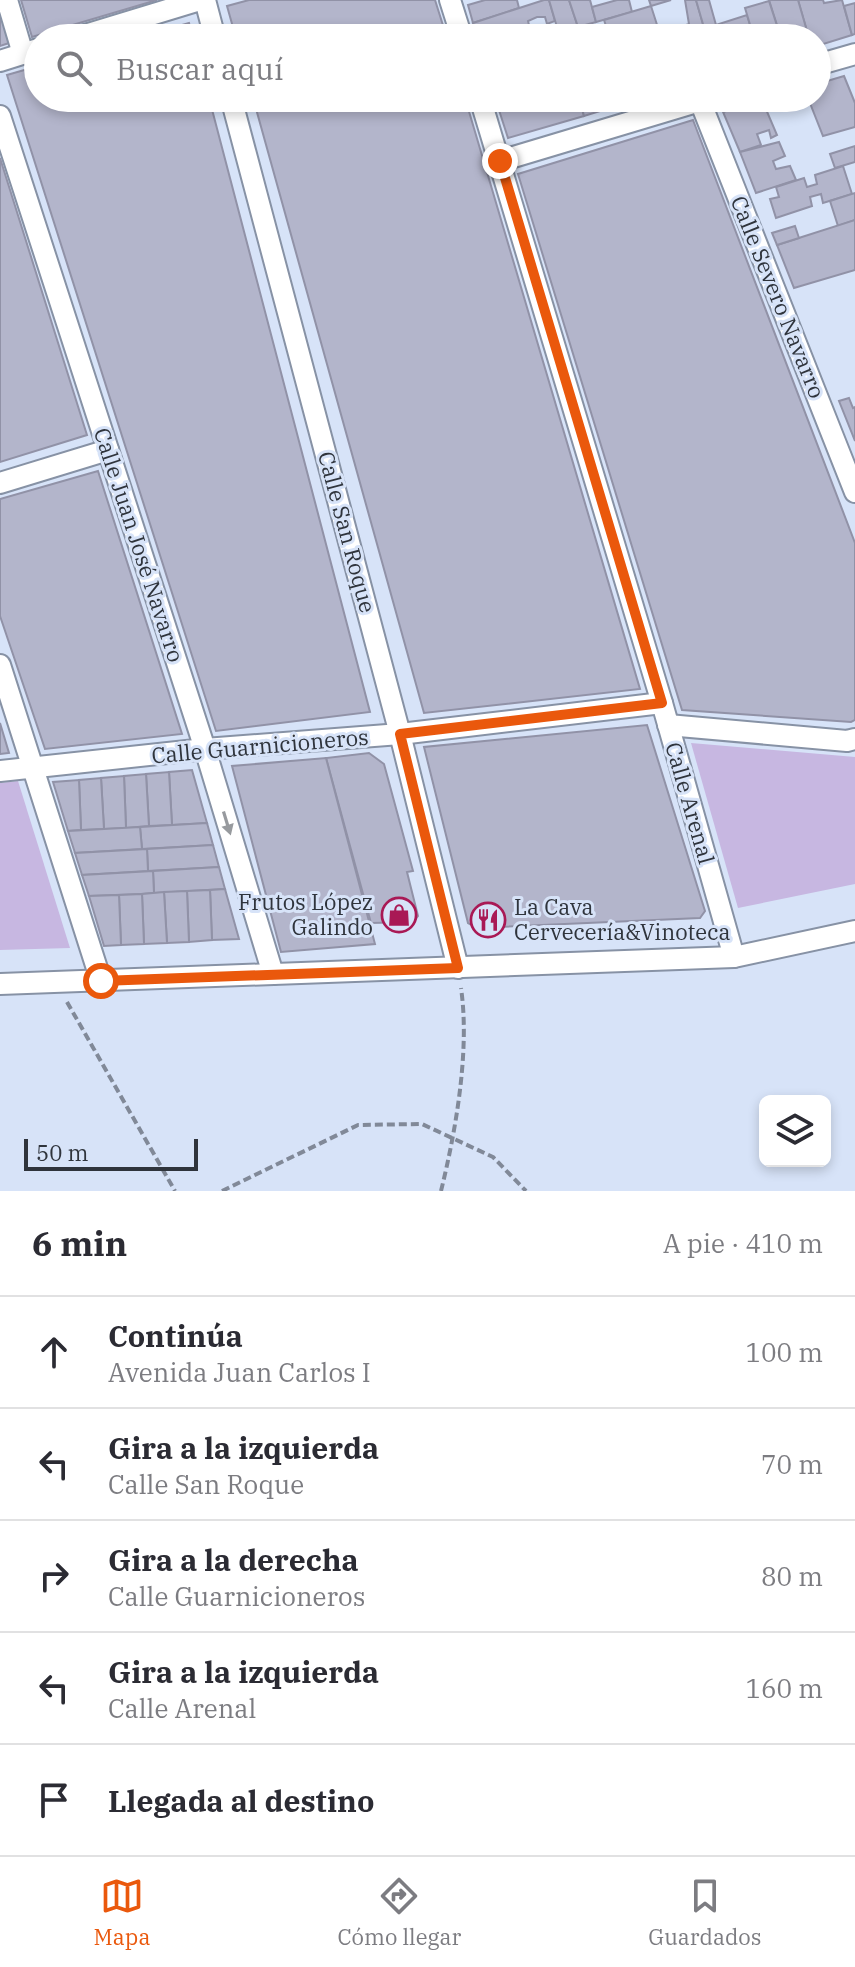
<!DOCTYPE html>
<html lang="es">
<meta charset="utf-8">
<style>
body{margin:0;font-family:"IBM Plex Serif",serif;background:#f2f2f3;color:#2b2b33}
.controls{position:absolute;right:24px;bottom:24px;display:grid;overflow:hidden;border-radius:12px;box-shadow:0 4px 12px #0003}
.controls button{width:72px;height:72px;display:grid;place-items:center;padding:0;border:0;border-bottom:2px solid #e1e1e2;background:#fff;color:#2b2b33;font:40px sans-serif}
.scale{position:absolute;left:24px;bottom:20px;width:174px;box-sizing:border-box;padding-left:8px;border:4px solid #2f343c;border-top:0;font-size:22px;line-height:28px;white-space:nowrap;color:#2f343c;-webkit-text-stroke:6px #d7e3f8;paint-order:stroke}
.stop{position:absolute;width:24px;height:24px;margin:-18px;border:6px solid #ea580c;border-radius:50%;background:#fff}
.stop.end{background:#ea580c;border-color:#fff;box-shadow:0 2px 8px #0008}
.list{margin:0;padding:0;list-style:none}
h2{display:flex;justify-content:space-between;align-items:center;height:104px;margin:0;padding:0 32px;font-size:34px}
h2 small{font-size:26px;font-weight:400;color:#7c7c81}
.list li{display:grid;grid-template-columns:52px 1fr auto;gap:24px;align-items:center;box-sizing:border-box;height:112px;padding:0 32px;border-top:2px solid #e1e1e2}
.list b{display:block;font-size:30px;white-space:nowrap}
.list p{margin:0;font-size:26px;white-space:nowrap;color:#7c7c81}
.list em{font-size:26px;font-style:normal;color:#7c7c81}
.icon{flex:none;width:44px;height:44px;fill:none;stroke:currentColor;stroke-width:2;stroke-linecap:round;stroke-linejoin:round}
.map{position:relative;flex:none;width:855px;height:1191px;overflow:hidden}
.search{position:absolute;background:#fff;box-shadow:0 4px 12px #0003;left:24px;right:24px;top:24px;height:88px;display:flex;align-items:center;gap:20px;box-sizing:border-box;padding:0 28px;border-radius:44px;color:#7c7c81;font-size:30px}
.sheet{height:664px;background:#fff}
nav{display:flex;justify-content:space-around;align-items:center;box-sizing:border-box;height:112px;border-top:2px solid #e1e1e2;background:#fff;font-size:22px;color:#7c7c81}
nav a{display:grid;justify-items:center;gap:4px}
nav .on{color:#ea580c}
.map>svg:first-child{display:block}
.green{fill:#c7b7e1}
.building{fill:#b3b5cb;stroke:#9192a7;stroke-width:2}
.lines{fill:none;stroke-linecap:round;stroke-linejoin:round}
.minor-casing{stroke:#8792a5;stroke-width:24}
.path{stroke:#818998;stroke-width:4;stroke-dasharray:8 4;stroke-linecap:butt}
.minor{stroke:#fff;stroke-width:20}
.oneway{fill:#979a9e}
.route{stroke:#ea580c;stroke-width:10}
.labels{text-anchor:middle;stroke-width:6;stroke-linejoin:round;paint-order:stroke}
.street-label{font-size:22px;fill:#2f343c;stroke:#d7e3f8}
.poi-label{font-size:22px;fill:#2f343c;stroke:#d7e3f8;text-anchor:end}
</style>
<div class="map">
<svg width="855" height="1191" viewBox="0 0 855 1191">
<rect width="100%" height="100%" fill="#d7e3f8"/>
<g class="green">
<path d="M691,743L855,757V884L738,908Z"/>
<path d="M18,781L70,948L0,950V783Z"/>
</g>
<g class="building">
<path d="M21,0H157L32,37Z"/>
<path d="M249,0H435L447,38H236L227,6Z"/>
<path d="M485,0H517L519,8L473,23L468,5Z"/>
<path d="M544,0H549L555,21L547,24L545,17H537L528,21L529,25L518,28L521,38H477L473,23Z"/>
<path d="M549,0H569L578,27L559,34Z"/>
<path d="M569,0H590L596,22L578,27Z"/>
<path d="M617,0H629L632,12L596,22L592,7Z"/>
<path d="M649,0H671L651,6Z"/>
<path d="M685,0H696L707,38H673L671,30L689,24Z"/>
<path d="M696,0H709L716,25L747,15L754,38H707Z"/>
<path d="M798,0H823L824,3L842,0L852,35L817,46V38H809Z"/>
<path d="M798,0L809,38H781L769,0Z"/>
<path d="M769,1L781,38H754L745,8Z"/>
<path d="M855,3V34L852,35L844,6Z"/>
<path d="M651,6L659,31L635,38H610L604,20Z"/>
<path d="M0,13L9,43L0,46Z"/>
<path d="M189,23L193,38H136Z"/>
<path d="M38,66V98H209L370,712L216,731L7,75Z"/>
<path d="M844,76L855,103V127L823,136L808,98H817V84Z"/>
<path d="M253,98H465L640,689L424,713Z"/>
<path d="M531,98H579L584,116L508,138L498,107Z"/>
<path d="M579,98H628L629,102L584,116Z"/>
<path d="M762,100L777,135L771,138L769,130L757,134L761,145L740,152L723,112Z"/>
<path d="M693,120L855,543V720L851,722L682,710L518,174Z"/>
<path d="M779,142L785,156L773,161L776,169L790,166L796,180L756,193L740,152Z"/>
<path d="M855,146V162L835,168L830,154Z"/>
<path d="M0,158L87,435L0,462Z"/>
<path d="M843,166L852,194L823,203L821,194L810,197L812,206L776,218L770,199L779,197L776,187L804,178L807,187L817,184L815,175Z"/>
<path d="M855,193V220L838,226L830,201Z"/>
<path d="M855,220V270L794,288L777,245Z"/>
<path d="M795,226L799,238L777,245L772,233Z"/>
<path d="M849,398L853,408L855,407V441L839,401Z"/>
<path d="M98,471L182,734L45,749L0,616V499Z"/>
<path d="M0,723L9,753L0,754Z"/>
<path d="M647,725L705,911L700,918L477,928L468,923L424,747Z"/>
<path d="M369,753L384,764L413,871L407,872L418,916L413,922L371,923L326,758Z"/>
<path d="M326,758L375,944L281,952L232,766Z"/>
<path d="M192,770L207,823L172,825L169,772Z"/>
<path d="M169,772L172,825L149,826L146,774Z"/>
<path d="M146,774L149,826L126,828L124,776Z"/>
<path d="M124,776L126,828L104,829L101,778Z"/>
<path d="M101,778L104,829L81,830L79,780Z"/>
<path d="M79,780L81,830L68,831L53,782Z"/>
<path d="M207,823L213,845L142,849L140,827Z"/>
<path d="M140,827L142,849L75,853L68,831Z"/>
<path d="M213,845L219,867L148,871L147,849Z"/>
<path d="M147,849L148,871L82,875L75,853Z"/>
<path d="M219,867L225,889L154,893L153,871Z"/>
<path d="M153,871L154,893L142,894L89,896L82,875Z"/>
<path d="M225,889L239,939L212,940L210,890Z"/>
<path d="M210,890L212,940L189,942L187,891Z"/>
<path d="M187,891L189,942L167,943L164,892Z"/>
<path d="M164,892L167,943L144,944L142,894Z"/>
<path d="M142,894L144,944L121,945L119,895Z"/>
<path d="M119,895L121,945L104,946L89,896Z"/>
</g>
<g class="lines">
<g class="minor-casing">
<g id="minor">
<path d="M7,0L23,54"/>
<path d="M205,0L215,38"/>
<path d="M450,0L462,38"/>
<path d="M75,38L200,0"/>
<path d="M0,61L38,49"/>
<path d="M817,65L855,54"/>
<path d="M231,98L400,734L458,968"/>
<path d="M480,98L662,703L734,957"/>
<path d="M700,101L855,492"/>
<path d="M0,116L205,749L273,974"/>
<path d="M500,161L710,98"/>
<path d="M0,483L108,450"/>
<path d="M0,665L101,981"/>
<path d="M668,725L847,741L855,739"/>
<path d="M0,771L205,749L400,734L662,703"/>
<path d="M0,984L734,957L855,931"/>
</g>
</g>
<g class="path">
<path d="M67,1002L175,1191"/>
<path d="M222,1191L358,1125L422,1124L493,1157L526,1191"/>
<path d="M441,1191C456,1130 470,1050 461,988"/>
</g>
<use href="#minor" class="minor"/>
</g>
<defs><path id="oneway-solid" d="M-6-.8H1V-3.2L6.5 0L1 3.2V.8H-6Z" transform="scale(2)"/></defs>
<use class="oneway" href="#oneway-solid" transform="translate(227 823) rotate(73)"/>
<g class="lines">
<path class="route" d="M101,981L458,968L400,734L662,703L500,161"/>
</g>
<defs>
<g id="shop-ring" transform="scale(1.8)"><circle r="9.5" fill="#d7e3f8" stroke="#a91955" stroke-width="1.5"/><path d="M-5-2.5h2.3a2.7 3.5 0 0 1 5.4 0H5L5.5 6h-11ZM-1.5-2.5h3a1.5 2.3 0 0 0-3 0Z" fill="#a91955"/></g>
<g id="restaurant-ring" transform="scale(1.8)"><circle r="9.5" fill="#d7e3f8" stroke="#a91955" stroke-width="1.5"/><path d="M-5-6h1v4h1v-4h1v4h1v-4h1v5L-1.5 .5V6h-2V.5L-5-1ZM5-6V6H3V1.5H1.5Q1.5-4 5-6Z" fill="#a91955"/></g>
</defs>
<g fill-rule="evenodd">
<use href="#shop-ring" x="399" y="915"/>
<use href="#restaurant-ring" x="488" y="920"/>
</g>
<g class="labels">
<g class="street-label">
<text transform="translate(778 297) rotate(68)" y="8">Calle Severo Navarro</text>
<text transform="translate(347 532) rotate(75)" y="8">Calle San Roque</text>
<text transform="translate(139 545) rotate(72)" y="8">Calle Juan José Navarro</text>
<text transform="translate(260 746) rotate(-5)" y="8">Calle Guarnicioneros</text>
<text transform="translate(690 803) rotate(74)" y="8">Calle Arenal</text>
</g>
<g class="poi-label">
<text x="373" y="910">Frutos López<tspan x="373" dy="25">Galindo</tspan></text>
<text x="514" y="915" text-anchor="start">La Cava<tspan x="514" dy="25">Cervecería&amp;Vinoteca</tspan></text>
</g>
</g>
</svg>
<div class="controls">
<button><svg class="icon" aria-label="layers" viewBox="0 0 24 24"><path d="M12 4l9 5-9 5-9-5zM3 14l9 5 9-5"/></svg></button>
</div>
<div class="scale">50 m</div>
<div class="stop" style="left:101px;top:981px"></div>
<div class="stop end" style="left:500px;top:161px"></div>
<div class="search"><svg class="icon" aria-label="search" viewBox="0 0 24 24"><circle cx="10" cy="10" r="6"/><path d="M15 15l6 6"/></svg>Buscar aquí</div>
</div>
<section class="sheet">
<h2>6 min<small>A pie · 410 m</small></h2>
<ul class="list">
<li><svg class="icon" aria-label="ahead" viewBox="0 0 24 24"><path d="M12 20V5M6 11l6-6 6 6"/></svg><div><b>Continúa</b><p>Avenida Juan Carlos I</p></div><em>100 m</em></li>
<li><svg class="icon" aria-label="left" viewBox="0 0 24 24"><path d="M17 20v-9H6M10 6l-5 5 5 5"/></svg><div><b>Gira a la izquierda</b><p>Calle San Roque</p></div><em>70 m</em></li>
<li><svg class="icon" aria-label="right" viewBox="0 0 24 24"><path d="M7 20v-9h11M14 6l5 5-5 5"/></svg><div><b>Gira a la derecha</b><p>Calle Guarnicioneros</p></div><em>80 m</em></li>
<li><svg class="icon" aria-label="left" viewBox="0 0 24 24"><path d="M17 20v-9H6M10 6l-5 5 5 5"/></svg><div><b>Gira a la izquierda</b><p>Calle Arenal</p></div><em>160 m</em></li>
<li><svg class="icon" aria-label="arrive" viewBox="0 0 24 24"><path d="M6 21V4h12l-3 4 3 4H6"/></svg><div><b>Llegada al destino</b></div></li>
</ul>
</section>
<nav>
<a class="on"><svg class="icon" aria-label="map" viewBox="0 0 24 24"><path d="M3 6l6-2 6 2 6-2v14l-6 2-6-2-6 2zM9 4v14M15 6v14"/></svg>Mapa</a>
<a><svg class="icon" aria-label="directions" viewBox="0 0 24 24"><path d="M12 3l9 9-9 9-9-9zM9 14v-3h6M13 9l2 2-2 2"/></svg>Cómo llegar</a>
<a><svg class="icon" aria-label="saved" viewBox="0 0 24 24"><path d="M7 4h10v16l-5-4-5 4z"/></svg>Guardados</a>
</nav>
